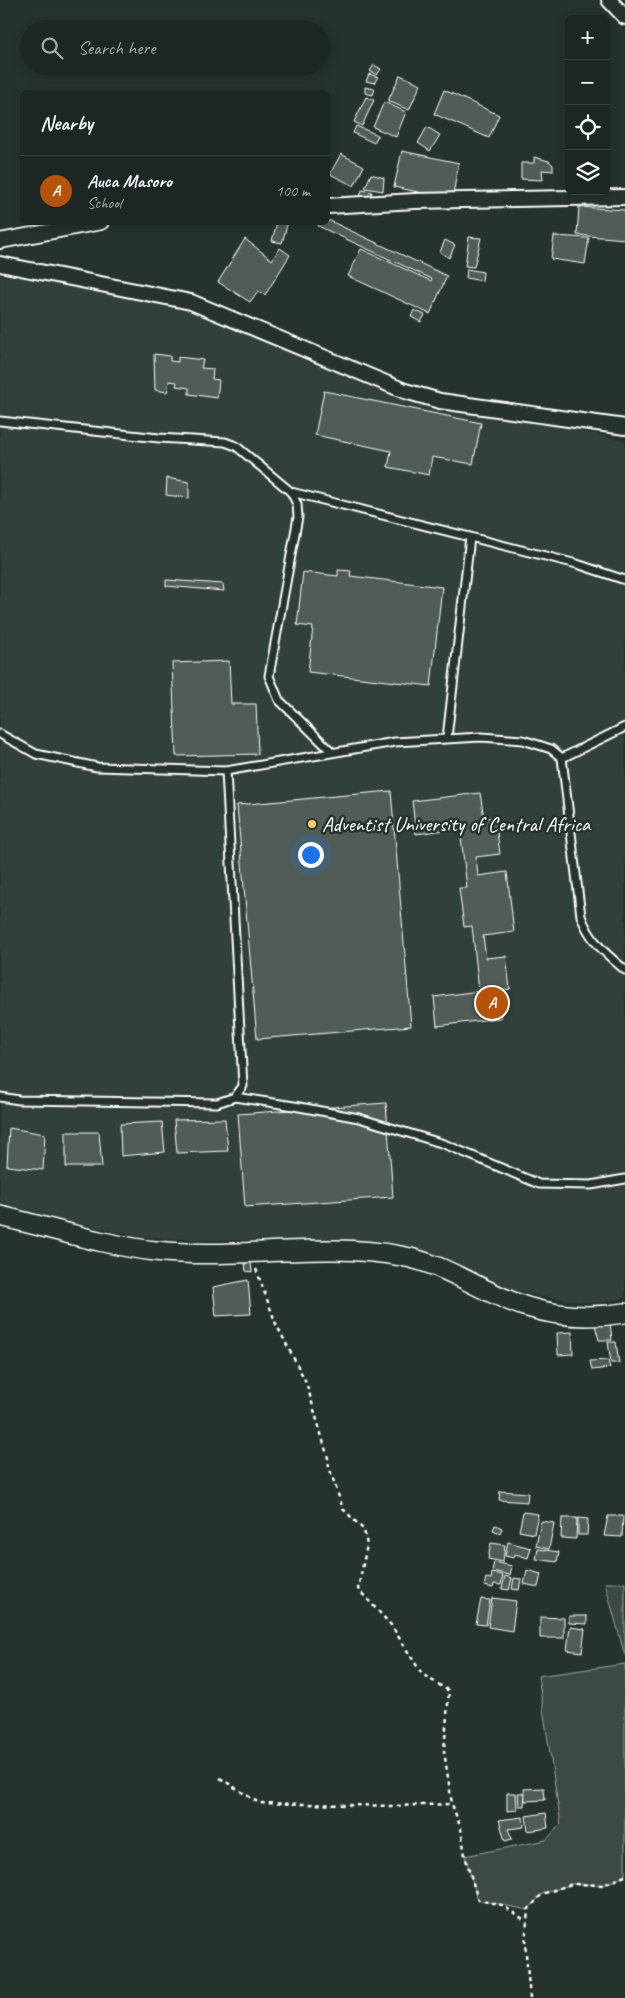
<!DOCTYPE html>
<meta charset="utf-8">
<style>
body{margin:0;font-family:Caveat,sans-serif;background:#29322f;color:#f1f3f6}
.controls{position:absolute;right:15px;top:15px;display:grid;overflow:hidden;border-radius:8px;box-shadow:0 2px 12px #0003}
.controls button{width:45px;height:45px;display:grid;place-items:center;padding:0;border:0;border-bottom:1px solid #3a4340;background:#1c2622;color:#f1f3f6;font:25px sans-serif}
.you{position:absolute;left:310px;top:854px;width:18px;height:18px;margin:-12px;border:4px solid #fff;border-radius:50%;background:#1a73e8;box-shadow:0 0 0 8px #1a73e833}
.badge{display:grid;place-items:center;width:32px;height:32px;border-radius:50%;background:#b45309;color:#fff;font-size:16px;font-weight:700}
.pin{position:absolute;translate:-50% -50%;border:2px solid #fff;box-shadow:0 1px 5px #0006}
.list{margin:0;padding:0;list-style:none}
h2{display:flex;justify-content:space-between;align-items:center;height:65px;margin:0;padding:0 20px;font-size:21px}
h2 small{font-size:16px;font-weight:400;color:#a0a5a5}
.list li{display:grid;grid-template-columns:32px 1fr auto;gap:15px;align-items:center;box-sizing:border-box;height:70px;padding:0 20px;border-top:1px solid #3a4340}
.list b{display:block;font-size:19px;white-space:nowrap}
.list p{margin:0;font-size:16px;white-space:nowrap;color:#a0a5a5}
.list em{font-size:16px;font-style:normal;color:#a0a5a5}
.icon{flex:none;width:28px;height:28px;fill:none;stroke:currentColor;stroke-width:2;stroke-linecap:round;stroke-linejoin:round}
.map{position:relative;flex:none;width:625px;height:1998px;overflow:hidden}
.search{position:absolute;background:#1c2622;box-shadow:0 2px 12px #0003;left:20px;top:20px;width:310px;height:55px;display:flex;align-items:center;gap:12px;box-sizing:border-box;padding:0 18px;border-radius:28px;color:#a0a5a5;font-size:19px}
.panel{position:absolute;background:#1c2622;box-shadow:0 2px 12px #0003;left:20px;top:90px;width:310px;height:135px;border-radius:8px}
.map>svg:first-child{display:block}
.built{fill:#333f3a}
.green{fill:#3e4944;stroke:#9ea4a2}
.building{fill:#515c57;stroke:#fff}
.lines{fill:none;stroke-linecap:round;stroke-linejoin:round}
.lane-casing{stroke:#fff;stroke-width:11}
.street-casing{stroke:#fff;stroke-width:18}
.secondary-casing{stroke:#fff;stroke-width:22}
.path{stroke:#fff;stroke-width:2.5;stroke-dasharray:4 4;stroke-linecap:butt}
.lane{stroke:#26332d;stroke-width:7}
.street{stroke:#26332d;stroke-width:14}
.secondary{stroke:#26332d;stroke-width:19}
.poi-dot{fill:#ffd166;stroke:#26332d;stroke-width:2}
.labels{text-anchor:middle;stroke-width:5;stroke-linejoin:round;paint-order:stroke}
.poi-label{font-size:21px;fill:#fff;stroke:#26332d;text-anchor:start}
</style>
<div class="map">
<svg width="625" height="1998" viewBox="0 0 625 1998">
<rect width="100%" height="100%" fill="#26332d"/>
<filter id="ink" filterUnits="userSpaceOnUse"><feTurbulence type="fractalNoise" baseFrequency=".02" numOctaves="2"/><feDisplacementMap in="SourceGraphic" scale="10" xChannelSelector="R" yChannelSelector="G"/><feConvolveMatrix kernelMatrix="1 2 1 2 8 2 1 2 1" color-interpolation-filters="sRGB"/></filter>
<g filter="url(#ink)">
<path class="built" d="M0,274L198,311L368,384L433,406L563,427L625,441V1298L594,1303L539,1296L500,1287L420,1250L360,1241L204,1240L137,1236L0,1207Z"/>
<g class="green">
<path d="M605,1583H625V1656Z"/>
<path d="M625,1664V1876L603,1885L572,1884L542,1894L528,1910L478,1900L465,1856L546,1840L561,1824L538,1676Z"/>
</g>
<g class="building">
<path d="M374,65L381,69L377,75L370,71Z"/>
<path d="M369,74L378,77L374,83L366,81Z"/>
<path d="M400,75L421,84L409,110L388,101Z"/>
<path d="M365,87L375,89L373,95L365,93Z"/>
<path d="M444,90L499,115L489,138L434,114Z"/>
<path d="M366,97L374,100L362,126L354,122Z"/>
<path d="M384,102L406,112L396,137L373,127Z"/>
<path d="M356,126L378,135L374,143L353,133Z"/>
<path d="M427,127L440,135L430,151L418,143Z"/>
<path d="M402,151L459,163L452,199L394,187Z"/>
<path d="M341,154L364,166L354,186L330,174Z"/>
<path d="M534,157L549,161L553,165V171L542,170L543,180L521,179V163H534Z"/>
<path d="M371,174L384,178L383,191L365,188Z"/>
<path d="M362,190L372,192L370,199L360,196Z"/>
<path d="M579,207L625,210V239L577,235Z"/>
<path d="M328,220L447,276L430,314L348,276L361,249L431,281L432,279L318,226L320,222H328Z"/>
<path d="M277,222H288L282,243L272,241Z"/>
<path d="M554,236L589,238L585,264L551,259Z"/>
<path d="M469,237L481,238L474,267L465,266Z"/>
<path d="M245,239L272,260L280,248L290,255L265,295L258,291L250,302L218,282Z"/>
<path d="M445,240L455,245L449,258L440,252Z"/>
<path d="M467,269L483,272L482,281L466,278Z"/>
<path d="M414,310L425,315L421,322L411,317Z"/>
<path d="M154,354L170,356V361L178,362V357L203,360L201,368L213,369L212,379L219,380L217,398L189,394V388L176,386L177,382L169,381L167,392L155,390Z"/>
<path d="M324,391L481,423L473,464L432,457L429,475L388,467L391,451L315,435Z"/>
<path d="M167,478L189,482V498L166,495Z"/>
<path d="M338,570L351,571L350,576L442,587L431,686L308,672L313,627L297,625L303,572L338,576Z"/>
<path d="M166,580L223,584L224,591L166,586Z"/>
<path d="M229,661L231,704H256L258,754L176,756L172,663Z"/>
<path d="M391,791L411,1026L257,1039L237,805Z"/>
<path d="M480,793L484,818L495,817L500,854L476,857L478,876L507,872L514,932L483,936L486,958L506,956L510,989L498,991L501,1018L437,1026L434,997L479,991L472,926L464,927L459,888H467L460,828L416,834L412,801Z"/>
<path d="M386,1103L393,1197L245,1207L238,1114Z"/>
<path d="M225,1119L228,1151L177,1153L174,1120Z"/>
<path d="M162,1122L165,1152L121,1156L120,1124Z"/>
<path d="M9,1128L45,1134L43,1170L7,1166Z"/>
<path d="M66,1132H99L102,1167H66Z"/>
<path d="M251,1262L252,1272L246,1271L245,1263Z"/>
<path d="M248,1280L251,1314L216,1316L213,1287Z"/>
<path d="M610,1322L612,1340H599L595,1325Z"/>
<path d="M572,1332L573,1354L558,1355L557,1333Z"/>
<path d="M608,1342H616L619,1363H611Z"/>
<path d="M608,1360L610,1368L592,1370L590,1361Z"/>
<path d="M500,1491L528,1493L527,1502L499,1500Z"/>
<path d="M523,1512L538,1514L534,1534L519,1531Z"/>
<path d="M608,1516H623L622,1537L604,1536Z"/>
<path d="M562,1518H577L576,1539L561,1538Z"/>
<path d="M578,1518L588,1519L587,1535H578Z"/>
<path d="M541,1521L554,1523L549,1549L536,1546Z"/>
<path d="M495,1525L502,1528L500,1533L493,1530Z"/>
<path d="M508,1542L531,1548L528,1558L515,1554L514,1558L505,1556Z"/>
<path d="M491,1543L505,1545L503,1562L488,1559Z"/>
<path d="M538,1549L559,1552L557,1562L536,1559Z"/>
<path d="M494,1562L512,1566L510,1575L492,1571Z"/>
<path d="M527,1570L541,1574L538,1587L524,1584Z"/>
<path d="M492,1573L503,1575L501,1585L494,1584L493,1588L484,1586L486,1578L491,1579Z"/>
<path d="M505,1576L512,1578L509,1590L502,1589Z"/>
<path d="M514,1578L521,1579L519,1590L512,1589Z"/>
<path d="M492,1598L516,1601L512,1631L488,1627Z"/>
<path d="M481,1599L490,1600L486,1625L476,1624Z"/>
<path d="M569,1616H587V1624L569,1623Z"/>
<path d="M540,1617L564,1618V1638H540Z"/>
<path d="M570,1627L585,1629L582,1652L567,1650Z"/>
<path d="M544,1788L545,1800L525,1801L524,1789Z"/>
<path d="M507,1793H516L517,1810L507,1811Z"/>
<path d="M518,1793H525L524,1806H519Z"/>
<path d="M546,1813L548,1828L528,1831L526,1816Z"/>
<path d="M523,1817L524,1827L508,1829L512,1839L505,1841L499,1820Z"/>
</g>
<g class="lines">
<g class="lane-casing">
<g id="lane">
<path d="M0,421L159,438L225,442L236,446L291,492L297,504L298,517L269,676L279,700L332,752"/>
<path d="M291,492L577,564L625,580"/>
<path d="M0,734L36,754L97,767L226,771L395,742L481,737L523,740L551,749L562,758L581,916C590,941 606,954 625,970"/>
<path d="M447,738L470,537"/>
<path d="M562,758L625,727"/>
<path d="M0,1097L19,1100L217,1103L235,1097L243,1086L226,771"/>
<path d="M235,1097L294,1106L359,1118L444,1144L539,1184L591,1185L625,1179"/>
</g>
</g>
<g class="street-casing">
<g id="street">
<path d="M609,0L625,17"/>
<path d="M328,206L415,201L625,197"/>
<path d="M0,241L101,222"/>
<path d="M0,264L191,302L405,391L440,401L625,427"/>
</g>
</g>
<g class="secondary-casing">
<path id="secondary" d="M0,1216C51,1228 103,1245 155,1251C237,1260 321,1241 401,1256C447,1264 484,1294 527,1307C559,1317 593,1318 625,1313"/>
</g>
<g class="path">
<path d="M256,1269L276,1324L306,1382L328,1458L329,1467L343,1509L364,1530L367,1545L358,1589L391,1625L422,1674L449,1691L444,1751L452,1804L461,1829L465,1856L478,1900L502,1905L526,1921"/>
<path d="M220,1778L259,1803L394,1806L452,1804"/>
<path d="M530,1998L525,1943L528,1910L542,1894L572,1884L603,1885L625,1876"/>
</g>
<use href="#lane" class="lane"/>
<use href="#street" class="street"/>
<use href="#secondary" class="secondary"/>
</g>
</g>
<circle class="poi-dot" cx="312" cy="824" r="5"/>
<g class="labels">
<g class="poi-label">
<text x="322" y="831">Adventist University of Central Africa</text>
</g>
</g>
</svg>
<div class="controls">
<button>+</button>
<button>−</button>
<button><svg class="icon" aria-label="locate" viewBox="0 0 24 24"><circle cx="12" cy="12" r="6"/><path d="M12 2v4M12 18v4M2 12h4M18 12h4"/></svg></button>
<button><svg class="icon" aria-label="layers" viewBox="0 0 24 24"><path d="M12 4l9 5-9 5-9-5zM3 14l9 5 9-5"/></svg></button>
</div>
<div class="you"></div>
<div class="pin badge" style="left:492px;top:1003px">A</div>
<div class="search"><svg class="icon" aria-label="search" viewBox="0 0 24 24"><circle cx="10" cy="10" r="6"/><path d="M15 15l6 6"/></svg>Search here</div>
<section class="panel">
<h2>Nearby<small></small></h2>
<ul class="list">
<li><span class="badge">A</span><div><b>Auca Masoro</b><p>School</p></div><em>100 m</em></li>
</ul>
</section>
</div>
